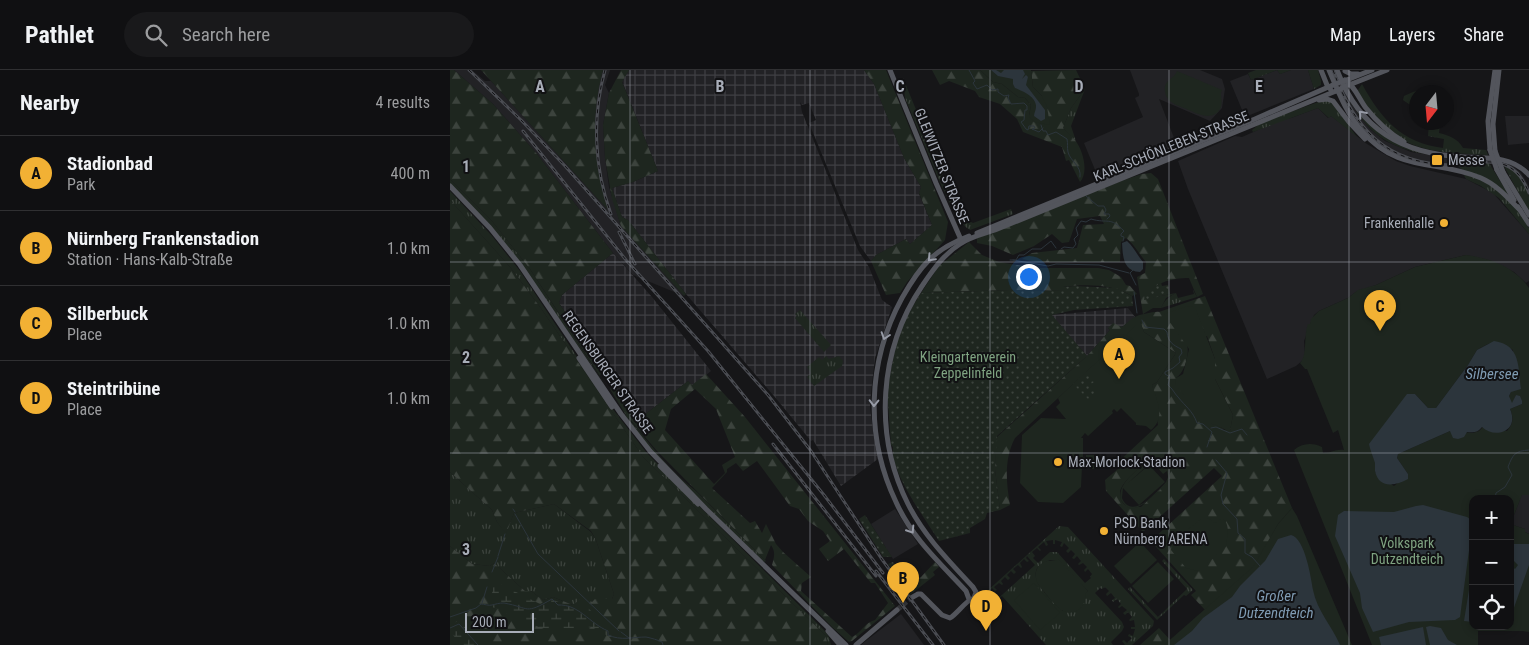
<!DOCTYPE html>
<meta charset="utf-8">
<style>
body{margin:0;font-family:"Roboto Condensed",sans-serif;background:#19191b;color:#f1f3f6}
.controls{position:absolute;right:15px;bottom:15px;display:grid;overflow:hidden;border-radius:10px;box-shadow:0 2px 8px #0003}
.controls button{width:45px;height:45px;display:grid;place-items:center;padding:0;border:0;border-bottom:1px solid #303032;background:#101012;color:#f1f3f6;font:25px sans-serif}
.compass{position:absolute;left:959px;top:15px;width:45px;height:45px;border-radius:50%;background:#101012;box-shadow:0 2px 8px #0003;rotate:196deg}
.scale{position:absolute;left:15px;bottom:12px;width:69px;box-sizing:border-box;padding-left:5px;border:2px solid #a8adb8;border-top:0;font-size:14px;line-height:18px;white-space:nowrap;color:#a8adb8;-webkit-text-stroke:4px #111113;paint-order:stroke}
.you{position:absolute;left:578px;top:206px;width:18px;height:18px;margin:-12px;border:4px solid #fff;border-radius:50%;background:#1a73e8;box-shadow:0 0 0 8px #1a73e833}
.badge{display:grid;place-items:center;width:32px;height:32px;border-radius:50%;background:#f2b134;color:#111;font-size:16px;font-weight:700}
.pin{position:absolute;translate:-50% -41px;filter:drop-shadow(0 1px 2px #0008)}
.pin::after{content:'';position:absolute;top:26px;width:18px;height:15px;background:inherit;clip-path:polygon(0 0,100% 0,50% 100%)}
.list{margin:0;padding:0;list-style:none}
h2{display:flex;justify-content:space-between;align-items:center;height:65px;margin:0;padding:0 20px;font-size:21px}
h2 small{font-size:16px;font-weight:400;color:#9c9d9f}
.list li{display:grid;grid-template-columns:32px 1fr auto;gap:15px;align-items:center;box-sizing:border-box;height:75px;padding:0 20px;border-top:1px solid #303032}
.list b{display:block;font-size:19px;white-space:nowrap}
.list p{margin:0;font-size:16px;white-space:nowrap;color:#9c9d9f}
.list em{font-size:16px;font-style:normal;color:#9c9d9f}
.icon{flex:none;width:28px;height:28px;fill:none;stroke:currentColor;stroke-width:2;stroke-linecap:round;stroke-linejoin:round}
.map{position:relative;flex:none;width:1079px;height:575px;overflow:hidden}
header{display:flex;align-items:center;gap:30px;box-sizing:border-box;height:70px;padding:0 25px;background:#101012;border-bottom:1px solid #303032}
header strong{font-size:24px}
nav{display:flex;gap:28px;margin-inline-start:auto;font-size:18px}
.search{width:350px;height:45px;background:#19191b;display:flex;align-items:center;gap:12px;box-sizing:border-box;padding:0 18px;border-radius:28px;color:#9c9d9f;font-size:19px}
main{display:flex}
aside{flex:1;background:#101012}
.map>svg:first-child{display:block}
.built{fill:#222225}
.industrial{fill:url(#industrial-grid)}
.grass{fill:url(#grass-tufts);fill-rule:evenodd}
.forest{fill:url(#forest-firs);fill-rule:evenodd}
.wetland{fill:url(#wetland-marsh)}
.park{fill:#1e261f;fill-rule:evenodd}
.garden{fill:url(#garden-dots)}
.water{fill:#2c353c}
.lines{fill:none;stroke-linecap:round;stroke-linejoin:round}
.stream{stroke:#2c353c;stroke-width:1}
.major-tunnel{stroke:#333438;stroke-width:5;stroke-dasharray:5 2.5;stroke-linecap:butt}
.major{stroke:#53555c;stroke-width:5}
.rail-casing{stroke:#4a4c52;stroke-width:3}
.rail{stroke:#111113;stroke-width:1;stroke-dasharray:4;stroke-linecap:butt}
.major-bridge{stroke:#53555c;stroke-width:5}
.oneway{stroke:#979ba6}
.grid{fill:none;stroke:#a8adb8;stroke-width:1;stroke-opacity:0.55}
.poi-dot{fill:#f2b134;stroke:#111113;stroke-width:2}
.labels{text-anchor:middle;stroke-width:4;stroke-linejoin:round;paint-order:stroke}
.street-label{font-size:14px;fill:#a8adb8;stroke:#111113}
.poi-label{font-size:14px;fill:#a8adb8;stroke:#111113;text-anchor:start}
.park-label{font-size:14px;fill:#7fa381;stroke:#111113}
.water-label{font-size:15px;font-style:italic;fill:#7f9bb3;stroke:#111113}
.grid-label{font-size:16px;text-anchor:middle;font-weight:bold;fill:#a8adb8;stroke:#111113;stroke-width:4;stroke-linejoin:round;paint-order:stroke}
</style>
<header>
<strong>Pathlet</strong>
<div class="search"><svg class="icon" aria-label="search" viewBox="0 0 24 24"><circle cx="10" cy="10" r="6"/><path d="M15 15l6 6"/></svg>Search here</div>
<nav><a>Map</a><a>Layers</a><a>Share</a></nav>
</header>
<main>
<aside>
<h2>Nearby<small>4 results</small></h2>
<ul class="list">
<li><span class="badge">A</span><div><b>Stadionbad</b><p>Park</p></div><em>400 m</em></li>
<li><span class="badge">B</span><div><b>Nürnberg Frankenstadion</b><p>Station · Hans-Kalb-Straße</p></div><em>1.0 km</em></li>
<li><span class="badge">C</span><div><b>Silberbuck</b><p>Place</p></div><em>1.0 km</em></li>
<li><span class="badge">D</span><div><b>Steintribüne</b><p>Place</p></div><em>1.0 km</em></li>
</ul>
</aside>
<div class="map">
<svg width="1079" height="575" viewBox="0 0 1079 575">
<defs>
<pattern id="industrial-grid" width="8" height="8" patternUnits="userSpaceOnUse" patternTransform="scale(1.25)"><rect width="8" height="8" fill="#222225"/><path d="M0 4h8M4 0v8" fill="none" stroke="#3f3f43"/></pattern>
<pattern id="grass-tufts" width="24" height="20" patternUnits="userSpaceOnUse" patternTransform="scale(1.25)"><rect width="24" height="20" fill="#1e261f"/><path d="M3 7l-1-3M5 7V3M7 7l1-3M15 17l-1-3M17 17v-4M19 17l1-3" fill="none" stroke="#3c433d"/></pattern>
<pattern id="forest-firs" width="22" height="20" patternUnits="userSpaceOnUse" patternTransform="scale(1.25)"><rect width="22" height="20" fill="#1e261f"/><path d="M5 1l3.5 6h-7zM16 11l3.5 6h-7z" fill="#3c433d"/></pattern>
<pattern id="wetland-marsh" width="20" height="14" patternUnits="userSpaceOnUse" patternTransform="scale(1.25)"><rect width="20" height="14" fill="#1e261f"/><path d="M1 5h8M5 5V1M11 12h8M15 12V8" fill="none" stroke="#3c433d"/></pattern>
<pattern id="garden-dots" width="8" height="8" patternUnits="userSpaceOnUse" patternTransform="scale(1.25)"><rect width="8" height="8" fill="#1e261f"/><path d="M2 2h.1M6 6h.1" fill="none" stroke="#3c433d" stroke-width="1.8" stroke-linecap="round"/></pattern>
</defs>
<rect width="100%" height="100%" fill="#161618"/>
<g class="built">
<path d="M4,0H22L35,11H41L157,139L150,116L146,89L144,54L148,16L153,0H160L155,15L159,23L153,55L155,88L159,117L171,156L234,226L183,205L163,183L87,84L43,34Z"/>
<path d="M680,0H750L772,9L775,19L772,38L760,51L709,29L726,73L723,78L676,95L648,107L634,73L693,47L685,28L689,26V24Z"/>
<path d="M827,0L830,4L841,0H858L864,19L795,47L780,11L798,4L801,10Z"/>
<path d="M881,0H885L895,22L910,47L921,60L935,71L961,82L1013,90L1054,92L1063,96L1071,103L1079,116V126L1068,106L1053,95L1039,93L1001,96L985,95L957,88L932,76L917,64L906,50Z"/>
<path d="M868,38L878,48L881,46L917,74L946,91L960,96L1016,109L1043,123L1079,164V211L1076,213L1064,202L1038,190L1016,185L965,197L926,215L906,222L898,228L869,241L864,245L854,271L855,284L853,290L846,296L817,309L738,119L728,91L785,66L792,67L828,51L841,48Z"/>
<path d="M1055,46H1079V73L1058,75Z"/>
<path d="M1072,424L1079,425V464L1075,462V459L1060,454V444L1064,445Z"/>
<path d="M445,439L468,474L443,489L421,454Z"/>
<path d="M451,544L474,575H411L417,570Z"/>
</g>
<g class="industrial">
<path d="M179,0H414L424,14L454,88L471,117L469,124L482,155L460,174L456,169L426,185L421,191L410,176L359,53L366,50L359,33L352,35L350,32L352,42L408,180L419,197L432,230L442,237L425,288L421,322L420,337L425,376L428,389L391,416L363,370L361,371L324,326L236,224L178,150L172,147L162,118L183,112L208,101L172,11Z"/>
<path d="M163,183L202,227L261,301L242,316L238,311L189,349L151,302L145,293L138,277L109,233L112,225Z"/>
<path d="M678,238L685,247L672,257L658,258L660,260L637,286L601,245Z"/>
</g>
<g class="grass">
<path d="M806,0H841L830,4L827,0L801,10L798,3Z"/>
<path d="M858,0H868L871,11V15L864,19Z"/>
<path d="M453,8L497,115L501,116L502,118H505L519,151L523,153L561,139L563,144L520,160C504,149 501,133 492,117L455,28Z"/>
<path d="M912,14C931,49 952,73 993,78L994,69L978,66L979,53H990L989,63C1000,66 1007,68 1013,78L1036,80L1038,85C975,82 945,81 909,24L908,20Z"/>
<path d="M979,18L994,20V22H966V39L953,30L954,26L963,22Z"/>
<path d="M635,19L621,56L626,71L613,58L621,38Z"/>
<path d="M899,29L933,65L954,77L974,84C936,76 918,63 899,29Z"/>
<path d="M874,30L881,31L907,67L881,46L879,48L868,38L803,62L802,60L812,52Z"/>
<path d="M1039,93L1079,158V164L1049,128L1031,116L1016,109L1009,96Z"/>
<path d="M1054,96C1065,99 1076,114 1079,126C1079,131 1079,137 1079,142Z"/>
<path d="M0,109L42,151L80,199L155,315L86,215L0,114Z"/>
<path d="M0,121L42,166L70,201L155,329L196,382L230,417L374,560L379,567L381,575H378L375,565L193,387L90,237L60,197L0,130Z"/>
<path d="M743,220L747,227L711,238C715,230 718,227 726,223L728,228L744,224Z"/>
<path d="M350,240L381,275L374,282L345,248L347,246L345,244Z"/>
<path d="M376,286L379,289L389,286L393,291L392,296L364,316L357,307L361,303L357,297L369,287L372,290Z"/>
<path d="M163,316L184,342L178,348C200,373 219,401 246,421L316,491L314,492L253,433L202,381L171,340L177,347L160,319Z"/>
<path d="M0,402L42,440L47,452L56,463L64,443L104,434L141,462L146,470L164,524L162,529H146L142,532L123,535L103,527L93,530L81,521H75L44,493L40,496L22,494L0,476Z"/>
<path d="M609,456L618,457L704,551L703,556L682,575H675L672,571L674,570L677,573L682,568L678,566L679,564L683,566L685,559H681V557H685L684,550L680,551L679,550L682,547L678,542L675,545L673,543L677,540L672,536L669,538L668,537L671,534L667,529L663,532L662,530L665,528L661,523L657,526L656,524L659,521L655,517L652,519L650,518L645,523L672,552L674,557L672,561L661,572L663,575H596L552,526L543,534L535,523ZM603,470V474H605V470L612,472L610,476L612,477L614,473L619,478L616,481L618,483L621,480L625,484L622,488L624,489L627,486L631,491L628,494L629,495L633,493L637,497L634,500L635,502L638,499L642,504L640,507L641,508L635,513L607,482H600L588,493L583,488L585,486L582,482L587,478L590,481L591,480L588,477L594,472L596,476L598,475L596,471ZM577,486L585,495L543,533L538,528L540,526L538,522L542,518L545,521L547,520L544,517L549,513L552,515L553,514L551,511L555,507L558,510L560,508L557,505L561,501L564,504L566,502L563,499L568,495L571,498L572,497L570,493L574,489L577,492L579,491L576,488ZM600,490L605,491L638,521L613,541C604,533 576,509 589,496C592,493 597,492 600,490Z"/>
<path d="M714,489L743,520L736,526L734,525L707,550L678,519L680,517L708,547L737,519L712,491Z"/>
</g>
<g class="forest">
<path d="M0,0H4L43,34L87,84L163,183L112,225L109,233L138,277L145,293L151,302L150,306L80,199L42,151L0,109Z"/>
<path d="M31,0H153C140,47 144,94 158,140Z"/>
<path d="M171,0H179L172,12L208,101L183,112L162,118L172,147L178,150L236,224L234,226L171,156L162,129L155,88L153,55L159,23Z"/>
<path d="M414,0H436L498,152L495,170L457,212L450,223L436,225L421,191L426,185L456,169L460,174L482,155L469,123L471,117L454,88L424,14Z"/>
<path d="M482,0H530L543,12L552,14L568,27L575,28L581,35L579,46L592,26L583,17L581,1L626,0L635,19L621,38L613,58C617,62 622,66 625,70C633,80 639,102 630,112L619,90L616,91L612,77L573,62L567,49L550,34L529,27L525,21L499,11L490,15Z"/>
<path d="M701,103L708,109L753,224L747,227L739,208C721,208 702,213 695,229L726,223L716,228L711,238H703L693,244L687,207L695,203L696,192C689,184 685,175 676,168L671,172L670,192H587L572,189L582,183L627,178L633,155L654,154L650,146L627,149L619,172L612,173L602,164L584,176L563,185L542,176L527,173V168L674,110L692,104Z"/>
<path d="M0,130L60,197L90,237L193,387L375,565L378,575H0V476L22,494L40,496L44,493L75,521H81L93,530L103,527L123,535L134,526L142,532L145,529H162L164,524L146,470L141,461L104,434L64,443L56,464L47,452L42,440L0,402Z"/>
<path d="M519,172L532,185L549,192L585,198H648L659,200L671,207L676,215L680,216L687,224L682,226C663,214 635,214 613,217V221L560,220L471,223L489,196Z"/>
<path d="M755,226L842,438L828,454L811,485L815,491L724,575H690L709,558L722,572L756,541L741,525L746,521L699,469L704,468L772,406L764,398L693,462L656,421L655,410L668,399L665,395L708,355L702,315L707,312L726,283L694,262L690,252L565,368C554,389 556,412 560,435L550,440L545,399L546,370L547,367L637,286L660,260L658,258L663,253L672,257C676,254 680,249 685,247C688,245 706,241 709,242ZM757,266L765,289V309L783,345L780,360H774L767,354L726,308C734,303 740,285 737,275ZM702,388L701,392C713,393 722,395 719,410L691,437C683,437 674,439 671,429C671,428 670,423 670,422C671,412 693,395 702,388Z"/>
<path d="M256,304L295,347L445,536L402,571L399,572L382,557L322,495C324,488 326,482 321,475L315,490L207,381L178,347L184,342L189,349L238,311L242,315ZM245,319L266,339L285,387L272,395L275,403L264,414L215,360L221,339ZM307,391L340,436L349,439L358,451L373,461L380,471L369,479L378,491L394,479L421,513H425L438,533L425,550C415,552 411,563 402,567L351,521L352,513L361,507L333,482L326,474L316,454L312,463L305,451L300,453L262,418L277,402V399L286,393L293,401Z"/>
<path d="M485,492L489,497L483,502L485,505L460,525L458,523L461,519L458,513L471,507Z"/>
</g>
<g class="wetland">
<path d="M44,511L90,534L101,529L124,538L132,532L169,568H161L142,557L110,560L91,558L40,536Z"/>
<path d="M9,551L31,575H12L0,562V554Z"/>
</g>
<g class="park">
<path d="M530,0H581L583,17L592,26L597,37L600,55L584,52L579,46L581,35L575,28L568,27L552,14L543,12Z"/>
<path d="M727,1L772,20C769,26 774,32 770,39C762,53 744,42 734,38C729,36 723,34 720,31C716,28 714,21 715,16C717,9 725,8 727,1Z"/>
<path d="M1016,185C1040,188 1065,197 1079,218V425H1072L1064,445L1060,444V429H1023V556H1060V454L1075,459V462L1079,464V562L1072,561H1028V575H922L844,380C851,373 863,372 872,377L873,383C882,383 885,379 894,380L888,360L883,363L857,299H855L850,293C858,285 853,267 858,254H860L861,249L869,241L898,228L908,220L926,215L965,197ZM1048,272L1063,280L1061,322L1059,326L1061,333H1063L1066,325L1072,334L1060,339C1064,348 1063,354 1057,361L1033,357L1029,361L1023,363L1000,361L948,384L947,388L958,404L944,416L925,402V392L965,324L978,338H986L1018,295L1027,280L1038,274Z"/>
<path d="M738,236L743,237L746,240L765,289V309L783,345L780,361C773,360 769,355 762,354L733,324L725,314L726,308L733,304L739,279L714,244Z"/>
<path d="M690,251L694,262L726,283L707,312L702,315C707,331 716,348 701,360L696,356L686,355V353L671,338L667,342L664,339L662,341L663,343L638,366L635,363L631,368H633V387H636V385H644V399H636L635,397H632L631,417L613,433L588,432L570,413L572,365L591,348L616,349L606,337L610,333L608,328Z"/>
<path d="M702,388L704,389L702,391C714,390 721,398 719,410C715,416 709,421 704,425C694,434 681,447 671,430C666,413 690,398 702,388ZM704,393L710,394L707,397L713,404L717,401L718,407L716,412C707,422 682,451 672,428L673,418L689,435L715,412L699,395L678,413L698,395Z"/>
<path d="M842,438L847,446L902,575H714L803,497L828,454Z"/>
<path d="M755,446L765,453L772,448C781,455 777,465 776,476L748,501L736,498L721,480L722,472Z"/>
<path d="M690,472L707,490L681,514L664,496Z"/>
<path d="M608,489L638,521L635,524C637,536 625,547 613,541C607,538 590,518 587,512C585,507 585,501 588,497C593,491 598,490 605,491Z"/>
<path d="M708,492L724,509L698,533L682,516Z"/>
<path d="M584,513L610,543L590,560L564,530Z"/>
</g>
<g class="garden">
<path d="M711,213L712,216L718,215L720,224L694,230C696,220 703,218 711,213Z"/>
<path d="M625,216L666,218L682,226L683,236L624,240L602,245L637,286L547,366L545,399L550,440L537,443L535,449L520,458V463L489,471C476,450 439,400 443,377L441,375L437,319L446,275L456,247L471,223L560,220L613,221V217Z"/>
<path d="M636,302L644,312L641,314L646,319L644,320L646,324L639,330L623,314Z"/>
<path d="M415,445L442,487H433L409,449Z"/>
<path d="M443,492L462,519L458,523L438,494Z"/>
</g>
<g class="water">
<path d="M541,0H546L551,3L554,0H573L575,4L572,9L576,5L578,7L576,15L595,40V49L591,51L584,46C584,43 586,40 586,37C587,27 573,21 565,18L563,14V9L548,6Z"/>
<path d="M677,171C684,177 687,185 693,192V199L690,202C673,201 673,187 672,173Z"/>
<path d="M1044,271C1071,275 1068,297 1071,319L1061,322L1059,326L1062,333L1066,325L1070,326L1072,331V334L1060,339C1070,362 1044,369 1032,357C1028,362 1024,363 1017,362L1014,367L1008,369L1003,368L1000,361L948,384L947,388L958,404V409C945,416 929,419 925,401C925,398 925,396 925,393C923,386 920,380 919,374L957,324H965L978,338H986L1018,295L1027,280Z"/>
<path d="M973,435L1017,447L1023,451L1010,547L1005,550L959,552L923,562L912,538L910,523L885,466L888,445L894,441L944,442L966,436Z"/>
<path d="M841,465C855,468 861,508 863,520C867,541 882,556 890,575H724L742,561L753,548L782,527L790,516L815,491L828,469Z"/>
<path d="M1060,474H1079V495L1060,549V495L1065,499L1068,495L1063,490L1060,492Z"/>
<path d="M1023,495V552L1014,551Z"/>
<path d="M980,556L991,558L998,570L1007,575H980L976,557Z"/>
<path d="M973,557L976,575H931L929,567Z"/>
</g>
<g class="lines">
<g class="stream">
<path d="M519,0L525,11L523,13L527,19L537,15L542,20L548,19V22L554,26L559,25L558,28L561,34L574,33L577,36V40H575L574,50L571,52L576,59L578,60L579,56H584L585,58L582,59L589,62L593,58"/>
<path d="M591,55L593,61H596L598,65L606,62L617,69C618,74 617,77 618,82C620,91 632,96 630,107"/>
<path d="M636,126L648,136H654L656,140L654,144H659L660,146L657,149"/>
<path d="M611,179L614,177L623,178L626,174L624,169L628,165L626,158L631,151L636,152L641,149C658,154 660,146 674,161L671,164V166L674,167L673,171"/>
<path d="M560,190H566L569,185H574L582,179H591L601,171L606,178"/>
<path d="M563,190L598,196L606,194L649,195L679,203"/>
<path d="M683,200L680,203L686,215"/>
<path d="M684,222L687,243"/>
<path d="M692,250L695,257L714,259L717,262C718,272 723,275 731,279L732,283L729,287L730,292L723,298L715,302V304L720,307L718,315C723,319 724,323 728,327C735,336 743,341 747,353L753,354L762,362L757,377"/>
<path d="M761,358L766,357L780,363L792,359L797,365"/>
<path d="M766,390L777,403L771,425L773,434L787,449L788,463L795,469V483L802,487L810,496"/>
<path d="M1045,429L1046,423L1055,417L1062,405L1058,397C1063,384 1065,381 1079,380"/>
<path d="M63,439L65,442"/>
<path d="M65,444L88,484L169,561"/>
<path d="M48,486L55,464"/>
<path d="M42,502L48,487"/>
<path d="M32,533L37,517"/>
<path d="M0,547L26,538L31,534C34,534 39,536 42,535C46,534 49,533 54,533C81,538 74,545 102,529L108,535C129,534 139,553 158,561V565C171,571 183,567 196,567C201,568 208,570 212,572L213,575"/>
<path d="M0,558L9,554L28,575"/>
<path d="M171,562L179,568"/>
</g>
<path class="major-tunnel" d="M447,540L461,528"/>
<g class="major">
<path d="M440,0L486,113L512,172"/>
<path d="M871,0L877,15L881,20"/>
<path d="M879,0C888,21 896,43 912,61C949,104 987,89 1031,108C1047,115 1058,128 1070,140"/>
<path d="M887,0C910,60 952,84 1014,87C1037,88 1062,86 1079,105"/>
<path d="M895,1L901,4H908"/>
<path d="M895,10C905,16 909,29 916,38C927,52 939,63 954,72"/>
<path d="M894,11L922,0"/>
<path d="M899,15L937,0"/>
<path d="M869,30L877,29L883,31L899,52L915,69"/>
<path d="M1040,80L1038,51L1045,0"/>
<path d="M1045,81L1043,54L1049,0"/>
<path d="M1047,100L1064,130"/>
<path d="M1053,102L1079,145"/>
<path d="M0,116L40,158L70,195L171,344L200,381L256,439L396,575"/>
<path d="M1068,137L1079,154"/>
<path d="M527,163L805,49L883,15"/>
<path d="M519,166C484,179 470,196 452,228C417,292 415,367 446,432C462,468 490,493 516,521L519,529"/>
<path d="M129,288L162,337"/>
<path d="M210,396L248,434"/>
<path d="M461,528L468,524H471L492,545L500,548C508,543 515,531 524,528L526,522L523,517C499,491 474,466 458,434C423,364 429,280 472,216C483,200 493,185 510,174C520,167 533,164 545,160L886,21"/>
<path d="M378,561L390,575"/>
<path d="M406,575L447,540"/>
</g>
<g class="rail-casing">
<g id="rail">
<path d="M19,0L71,50L115,96L318,325L361,381L431,488L494,575"/>
<path d="M155,0C142,47 144,98 161,144"/>
<path d="M883,0C904,58 935,94 1002,95C1019,95 1038,88 1055,95C1068,100 1074,111 1079,123"/>
<path d="M73,61L176,190L258,281L374,425L433,503"/>
<path d="M169,162L185,194"/>
<path d="M323,374L426,506"/>
<path d="M426,501L483,575"/>
</g>
</g>
<use href="#rail" class="rail"/>
<g class="major-bridge">
<path d="M883,15L893,11"/>
<path d="M886,21L896,16"/>
<path d="M1040,80L1047,100"/>
<path d="M1045,81L1053,102"/>
</g>
</g>
<defs><path id="oneway-chevron" d="M-2-3.5L2.5 0L-2 3.5" fill="none" stroke-width="1.6" stroke-linecap="round" stroke-linejoin="round" transform="scale(1.25)"/></defs>
<g class="oneway">
<use href="#oneway-chevron" transform="translate(912 44) rotate(-131)"/>
<use href="#oneway-chevron" transform="translate(481 188) rotate(133)"/>
<use href="#oneway-chevron" transform="translate(435 266) rotate(108)"/>
<use href="#oneway-chevron" transform="translate(424 333) rotate(91)"/>
<use href="#oneway-chevron" transform="translate(461 460) rotate(57)"/>
</g>
<path class="grid" d="M180,0V575M360,0V575M540,0V575M719,0V575M899,0V575M0,192H1079M0,383H1079"/>
<g class="poi-dot">
<rect x="981" y="84" width="12" height="12" rx="2.5"/>
<circle cx="994" cy="153" r="5"/>
<circle cx="608" cy="392" r="5"/>
<circle cx="654" cy="461" r="5"/>
</g>
<g class="labels">
<g class="street-label">
<text transform="translate(721 76) rotate(-22)" y="5">KARL-SCHÖNLEBEN-STRASSE</text>
<text transform="translate(492 96) rotate(68)" y="5">GLEIWITZER STRASSE</text>
<text transform="translate(158 302) rotate(55)" y="5">REGENSBURGER STRASSE</text>
</g>
<g class="poi-label">
<text x="998" y="95">Messe</text>
<text x="984" y="158" text-anchor="end">Frankenhalle</text>
<text x="618" y="397">Max-Morlock-Stadion</text>
<text x="664" y="458">PSD Bank<tspan x="664" dy="16">Nürnberg ARENA</tspan></text>
</g>
<g class="park-label">
<text x="518" y="292">Kleingartenverein<tspan x="518" dy="16">Zeppelinfeld</tspan></text>
<text x="957" y="478">Volkspark<tspan x="957" dy="16">Dutzendteich</tspan></text>
</g>
<g class="water-label">
<text x="1042" y="309">Silbersee</text>
<text x="826" y="531">Großer<tspan x="826" dy="17">Dutzendteich</tspan></text>
</g>
</g>
<g class="grid-label">
<text x="90" y="22">A</text>
<text x="270" y="22">B</text>
<text x="450" y="22">C</text>
<text x="629" y="22">D</text>
<text x="809" y="22">E</text>
<text x="16" y="102">1</text>
<text x="16" y="293">2</text>
<text x="16" y="485">3</text>
</g>
</svg>
<div class="controls">
<button>+</button>
<button>−</button>
<button><svg class="icon" aria-label="locate" viewBox="0 0 24 24"><circle cx="12" cy="12" r="6"/><path d="M12 2v4M12 18v4M2 12h4M18 12h4"/></svg></button>
</div>
<svg class="compass" viewBox="-18 -18 36 36"><path d="M0-13l5 13h-10z" fill="#e53935"/><path d="M0 13l5-13h-10z" fill="#9c9d9f"/></svg>
<div class="scale">200 m</div>
<div class="you"></div>
<div class="pin badge" style="left:669px;top:309px">A</div>
<div class="pin badge" style="left:453px;top:533px">B</div>
<div class="pin badge" style="left:930px;top:261px">C</div>
<div class="pin badge" style="left:536px;top:561px">D</div>
</div>
</main>
